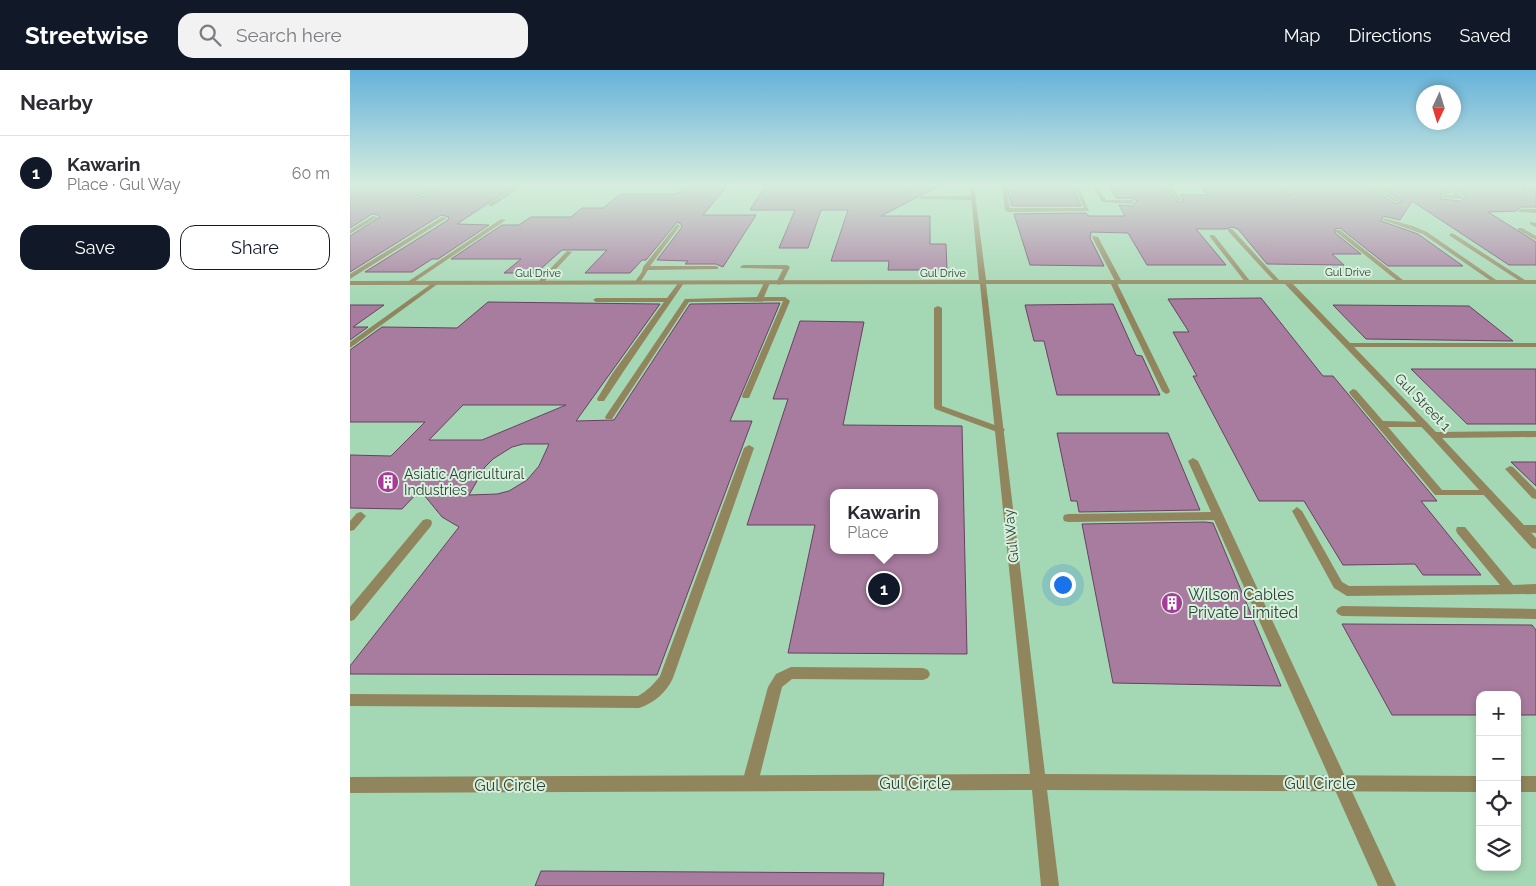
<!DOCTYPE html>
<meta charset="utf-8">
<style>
:root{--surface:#fff;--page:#f2f2f3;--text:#2b2b33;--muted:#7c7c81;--line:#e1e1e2;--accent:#111827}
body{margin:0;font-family:Raleway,sans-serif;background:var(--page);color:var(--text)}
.controls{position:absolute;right:15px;bottom:15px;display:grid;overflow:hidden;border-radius:10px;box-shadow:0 2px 8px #0003}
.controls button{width:45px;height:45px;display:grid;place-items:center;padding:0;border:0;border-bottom:1px solid var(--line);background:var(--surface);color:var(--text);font:25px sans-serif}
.compass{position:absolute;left:1066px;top:15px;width:45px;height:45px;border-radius:50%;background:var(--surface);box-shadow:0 2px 8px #0003;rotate:184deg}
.you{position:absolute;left:712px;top:514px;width:18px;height:18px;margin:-12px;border:4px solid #fff;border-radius:50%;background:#1a73e8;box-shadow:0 0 0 8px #1a73e833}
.badge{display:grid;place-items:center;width:32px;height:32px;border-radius:50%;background:var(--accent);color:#fff;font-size:16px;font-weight:700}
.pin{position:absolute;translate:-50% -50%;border:2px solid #fff;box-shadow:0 1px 5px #0006}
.popup{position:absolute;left:480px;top:419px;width:108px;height:65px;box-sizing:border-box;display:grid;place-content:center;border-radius:10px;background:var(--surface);filter:drop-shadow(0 1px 4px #0005);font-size:16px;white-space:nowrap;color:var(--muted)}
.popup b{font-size:19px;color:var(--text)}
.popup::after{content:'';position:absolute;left:50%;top:100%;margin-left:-10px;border:10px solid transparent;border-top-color:var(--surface)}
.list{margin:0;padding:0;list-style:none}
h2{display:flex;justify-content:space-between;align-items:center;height:65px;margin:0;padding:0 20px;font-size:21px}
h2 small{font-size:16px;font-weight:400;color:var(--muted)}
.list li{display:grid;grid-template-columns:32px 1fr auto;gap:15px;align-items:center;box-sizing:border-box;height:75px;padding:0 20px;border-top:1px solid var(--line)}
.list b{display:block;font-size:19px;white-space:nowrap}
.list p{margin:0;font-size:16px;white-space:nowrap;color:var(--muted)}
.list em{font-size:16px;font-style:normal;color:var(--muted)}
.actions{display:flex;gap:10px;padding:15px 20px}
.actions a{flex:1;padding:11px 0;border:1px solid var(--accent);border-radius:15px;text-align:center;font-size:18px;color:var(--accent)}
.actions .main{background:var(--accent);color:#fff}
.icon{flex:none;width:28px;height:28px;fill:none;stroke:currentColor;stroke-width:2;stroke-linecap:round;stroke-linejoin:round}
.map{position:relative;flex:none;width:1186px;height:816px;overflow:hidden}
header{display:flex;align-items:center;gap:30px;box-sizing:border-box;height:70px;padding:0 25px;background:var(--accent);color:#fff}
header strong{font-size:24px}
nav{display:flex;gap:28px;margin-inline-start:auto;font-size:18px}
.search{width:350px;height:45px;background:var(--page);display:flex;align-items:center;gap:12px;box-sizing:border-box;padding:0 18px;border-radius:15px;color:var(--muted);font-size:19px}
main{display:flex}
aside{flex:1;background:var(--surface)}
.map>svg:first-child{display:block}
</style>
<header>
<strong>Streetwise</strong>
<div class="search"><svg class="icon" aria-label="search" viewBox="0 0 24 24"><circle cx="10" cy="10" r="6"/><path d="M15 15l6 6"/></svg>Search here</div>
<nav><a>Map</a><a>Directions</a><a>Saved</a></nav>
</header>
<main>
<aside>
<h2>Nearby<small></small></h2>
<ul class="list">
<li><span class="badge">1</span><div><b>Kawarin</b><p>Place · Gul Way</p></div><em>60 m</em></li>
</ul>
<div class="actions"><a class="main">Save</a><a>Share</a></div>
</aside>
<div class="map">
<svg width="1186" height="816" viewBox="0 0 1186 816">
<rect width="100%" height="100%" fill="#a4d7b3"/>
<g fill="#a87c9f" stroke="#684161" fill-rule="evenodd">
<path d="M8,116H77L65,124L72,127L88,116H164L107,154L139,155L88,189H82L62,202H15L98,150L99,147L91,145L0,202V166L30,147L28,145L22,144L0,158V120Z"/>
<path d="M336,116H377L353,145H406L373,197L366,194H335L338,191L307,190L332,157L331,154L327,152L296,190H292L280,203H235L257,180H212L186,203H154L171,189H101L152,155H169L181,147H221L232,138H253L270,124H327Z"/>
<path d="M415,116H542L554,118L589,116L531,146H580V174H596L597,200H538L539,191H481L498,140H471L458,178H429L445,140H400Z"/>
<path d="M656,116H722L731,136H662Z"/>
<path d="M759,116H815L828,133L834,131L830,125H858L850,116H928L938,126L945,123L938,116H1019L1045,134L1052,131L1029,116H1089L1099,123L1091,124L1090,129L1111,131L1116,126L1099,116H1186V137H1171L1166,141L1138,142L1186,172V195H1159L1062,131L1050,150L1033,146L1031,151L1068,164L1113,196H1038L990,158L985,159V163L1011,184H982L994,195L917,194L888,159L882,157L876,159H846L876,195H797L778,163L741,162L740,168L754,196L680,195L664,144L736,143L738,146H775L769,135L782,136L787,131L782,128H766Z"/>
<path d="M911,228L973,306H983L1087,431H1071L1131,505H1073L1065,494L993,495L954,431H909L843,306H847L823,262H839L818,229Z"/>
<path d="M138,232L310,234L226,351L264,350L340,234L430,233L380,351H402L307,605L0,604V596L109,457L92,447L70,420L52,439L0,438V385L41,386L75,352H0V280L32,257L107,258ZM113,335H216L132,370H79ZM173,374H199L189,396L177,410L159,421L147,424L119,425L135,397L143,389L162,377Z"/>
<path d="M763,234L786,285L792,286L810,325H707L694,271H684L675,235Z"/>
<path d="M0,235H34L3,257H18L0,270Z"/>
<path d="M983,235L1119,236L1163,271L1016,269Z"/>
<path d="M450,251L514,252L493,355L612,356L617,584L438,583L465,455H397L438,329H423ZM484,423H584V480H484Z"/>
<path d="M1061,299H1186V354H1117Z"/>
<path d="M707,363H818L850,440L729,442L727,431H721Z"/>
<path d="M1161,392H1186V416Z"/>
<path d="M855,452L863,453L931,616L763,613L732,454Z"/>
<path d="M992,554L1182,555L1186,560V645H1167V625H1130V645H1042Z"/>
<path d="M191,801L534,803L533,816H185Z"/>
</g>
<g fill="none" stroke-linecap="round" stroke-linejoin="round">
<g fill="#91855e" fill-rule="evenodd">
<path d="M0,116H4L0,118Z"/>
<path d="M81,116H86L72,125L67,124Z"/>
<path d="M167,116H172L143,136H139V134Z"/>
<path d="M724,116H728L739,141L658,142L655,140L652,118L654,117L656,118L660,138H734Z"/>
<path d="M743,116H747L756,130H782L785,132L782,134L752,132Z"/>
<path d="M817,116H821L832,131H828Z"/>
<path d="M930,116H935L943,123L938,124Z"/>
<path d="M1021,116H1026L1050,131L1045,132Z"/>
<path d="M1091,116H1096L1114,127L1111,129L1091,128L1093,125H1105Z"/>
<path d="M571,126H624L627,128L624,130L569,129Z"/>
<path d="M1171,139H1186V143L1169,142L1168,141Z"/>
<path d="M23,146L28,147L0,164V160Z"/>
<path d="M92,147L97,148L0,209V204Z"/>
<path d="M1033,148L1063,156L1077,162L1149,212L1144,213L1073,164L1033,150Z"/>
<path d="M151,149L156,150L61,214L56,213Z"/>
<path d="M1180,152L1186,153V157L1180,154Z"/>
<path d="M327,154L330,156L300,196H366L368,197V199L298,200L289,214H285L284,213L292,202L293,197Z"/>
<path d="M1168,158H1172L1186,166V170L1168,160Z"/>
<path d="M878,159H882L929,210V212H925L878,161Z"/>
<path d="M986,160H990L1054,211V213H1050L986,162Z"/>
<path d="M1102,163L1104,164L1178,212L1173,213L1100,166L1099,165Z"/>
<path d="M860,165H864L900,211V213H896L860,167Z"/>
<path d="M743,166L748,167L772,212L767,213L820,321L819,323L816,324L812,321L760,212L765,211L742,167Z"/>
<path d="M217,181L222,182L192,214H188V212Z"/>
<path d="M393,195H437L440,197L432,213L429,215L426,213L433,199L391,198L390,197Z"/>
<path d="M417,211L420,213L414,227H435L440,231L399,328H393L392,326L433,231L339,232L262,349H256L255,347L335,229L407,227L414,213Z"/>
<path d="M84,212L89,213L0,278V272Z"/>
<path d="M329,212L334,213C308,251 280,291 254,331H248L247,329L262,304L314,232H246L243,230L246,228H317Z"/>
<path d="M588,236L592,238V336L653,358L655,360L653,362H647L585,339L584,337V238Z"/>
<path d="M1003,319L1006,320L1033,351L1076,352L1078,354L1076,356L1073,357H1038L1092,420H1138L1142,421L1143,423L1142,425H1085L1000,324L999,322Z"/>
<path d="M399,375L404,378L323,608C316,623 304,633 289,638L0,636V624L288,626C297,621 304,614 310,606L394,378Z"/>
<path d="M843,388L848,391L1046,816H1028L864,450L718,452L714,451L713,448L714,445L718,444L861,442L838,391Z"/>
<path d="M1160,396L1163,397L1186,420V429L1182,428L1157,401L1155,399Z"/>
<path d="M947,437L952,441L992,512L999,516L1150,515L1107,463L1106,460L1107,457H1115L1163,515L1186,514V524L997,526L984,518L942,441Z"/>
<path d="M11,442L16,446L4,460L0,461V451L7,443Z"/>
<path d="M77,449L81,450L82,453L81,456L4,550L0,551V537L73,450Z"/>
<path d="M1172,455H1186V463L1168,462L1167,459L1168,456Z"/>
<path d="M992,536L1186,539V549L992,546L988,544L986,541L988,538Z"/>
<path d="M441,597L573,598L578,600L580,604L578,608L573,610L442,609L432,617L408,713L405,718L400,721L395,718L392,713L418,617L426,604Z"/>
</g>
<g fill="#91855e" fill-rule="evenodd">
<path d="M620,116H624L636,210H1186V214H943L1000,273H1186V277H1004L1086,362L1186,361V367L1092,368L1186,468V479L1182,478L1081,367L935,214H636L695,704L1130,706V722L697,720L709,816H691L682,720L0,723V707L680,704L630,214L0,215V211L629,210Z"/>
<rect x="1167" y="706" width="19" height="16"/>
</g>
</g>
<linearGradient id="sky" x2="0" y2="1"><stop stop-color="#65b2da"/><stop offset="0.5" stop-color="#d6eddd"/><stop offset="1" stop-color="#d6eddd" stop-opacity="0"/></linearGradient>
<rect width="1186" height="230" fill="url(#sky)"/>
<defs>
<g id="building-disc" transform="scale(1.125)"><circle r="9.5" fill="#a83a99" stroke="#d8f1de"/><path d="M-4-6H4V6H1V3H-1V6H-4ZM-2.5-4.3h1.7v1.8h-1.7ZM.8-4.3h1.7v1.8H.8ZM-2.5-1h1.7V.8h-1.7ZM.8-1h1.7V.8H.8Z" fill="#fff"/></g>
</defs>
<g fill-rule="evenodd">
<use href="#building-disc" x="38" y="412"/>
<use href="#building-disc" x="822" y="533"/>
</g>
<g text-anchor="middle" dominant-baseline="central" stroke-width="4" stroke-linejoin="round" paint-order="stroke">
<g font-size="11" fill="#2e4234" stroke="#d8f1de">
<text x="998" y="202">Gul Drive</text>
<text x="188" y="203">Gul Drive</text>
<text x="593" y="203">Gul Drive</text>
</g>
<g font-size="14" fill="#2e4234" stroke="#d8f1de">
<text transform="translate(1073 332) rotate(46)">Gul Street 1</text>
<text transform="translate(661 466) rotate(-96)">Gul Way</text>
</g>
<g font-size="14" fill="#2e4234" stroke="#d8f1de" text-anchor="start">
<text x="54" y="404">Asiatic Agricultural<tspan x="54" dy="16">Industries</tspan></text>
</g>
<g font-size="16" fill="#2e4234" stroke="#d8f1de" text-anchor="start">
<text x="838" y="524">Wilson Cables<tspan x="838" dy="18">Private Limited</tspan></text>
</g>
<g font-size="16" fill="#2e4234" stroke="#d8f1de">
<text x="565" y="713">Gul Circle</text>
<text x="970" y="713">Gul Circle</text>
<text x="160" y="715">Gul Circle</text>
</g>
</g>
</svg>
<div class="controls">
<button>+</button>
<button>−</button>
<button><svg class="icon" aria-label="locate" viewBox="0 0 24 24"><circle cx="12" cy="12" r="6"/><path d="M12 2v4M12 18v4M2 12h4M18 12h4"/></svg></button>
<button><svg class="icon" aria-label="layers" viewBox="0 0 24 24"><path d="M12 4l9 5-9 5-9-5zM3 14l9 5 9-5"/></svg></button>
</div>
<svg class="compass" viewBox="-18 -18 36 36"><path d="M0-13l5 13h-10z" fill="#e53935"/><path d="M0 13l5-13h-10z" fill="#7c7c81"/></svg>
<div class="you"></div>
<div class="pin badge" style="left:534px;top:519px">1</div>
<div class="popup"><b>Kawarin</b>Place</div>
</div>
</main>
